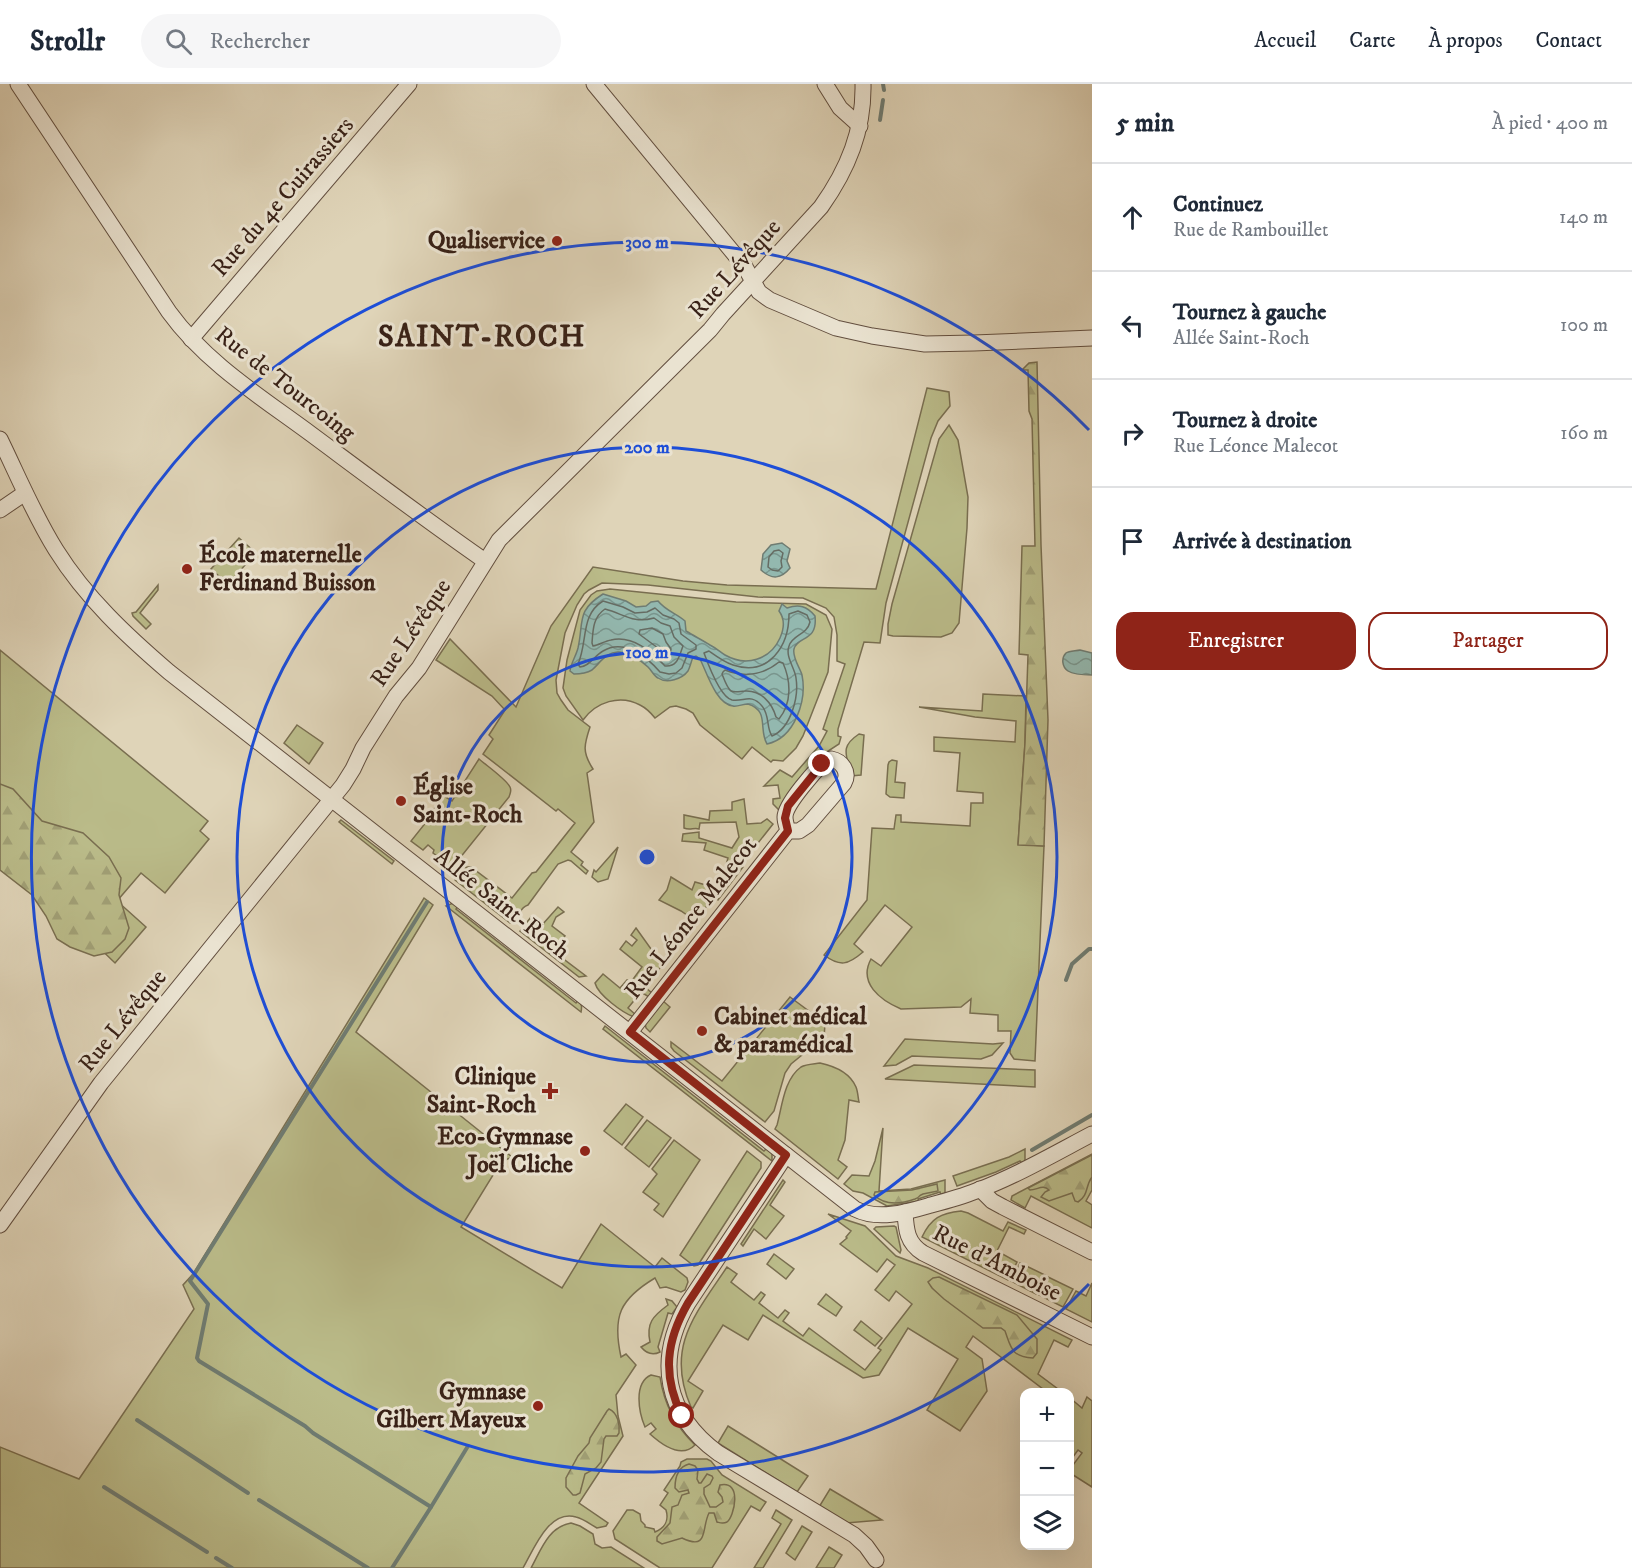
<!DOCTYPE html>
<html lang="fr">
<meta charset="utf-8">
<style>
:root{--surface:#fff;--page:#f6f6f7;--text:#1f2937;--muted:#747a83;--line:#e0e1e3;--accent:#8f2418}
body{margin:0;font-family:"IM FELL DW Pica",serif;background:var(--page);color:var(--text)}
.controls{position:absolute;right:18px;bottom:18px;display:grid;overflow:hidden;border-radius:12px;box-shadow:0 6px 24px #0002}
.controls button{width:54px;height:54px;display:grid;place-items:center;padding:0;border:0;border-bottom:2px solid var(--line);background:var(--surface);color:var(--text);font:30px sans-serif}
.stop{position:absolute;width:18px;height:18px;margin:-14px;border:4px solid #8f2418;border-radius:50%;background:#fff}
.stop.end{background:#8f2418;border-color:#fff;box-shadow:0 2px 6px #0008}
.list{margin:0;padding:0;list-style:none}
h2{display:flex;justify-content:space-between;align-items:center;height:78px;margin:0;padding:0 24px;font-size:26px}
h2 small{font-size:20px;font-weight:400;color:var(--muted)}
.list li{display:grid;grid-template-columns:39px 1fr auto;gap:18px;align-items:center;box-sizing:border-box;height:108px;padding:0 24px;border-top:2px solid var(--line)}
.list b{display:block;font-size:22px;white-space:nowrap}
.list p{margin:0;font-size:20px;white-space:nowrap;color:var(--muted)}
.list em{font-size:20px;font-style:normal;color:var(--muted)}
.actions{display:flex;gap:12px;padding:18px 24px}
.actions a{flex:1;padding:14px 0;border:2px solid var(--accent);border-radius:18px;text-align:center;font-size:21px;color:var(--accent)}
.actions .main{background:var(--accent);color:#fff}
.icon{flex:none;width:33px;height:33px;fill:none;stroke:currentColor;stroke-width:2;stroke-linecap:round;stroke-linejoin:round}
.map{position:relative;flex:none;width:1092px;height:1484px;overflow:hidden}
header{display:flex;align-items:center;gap:36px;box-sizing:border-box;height:84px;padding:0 30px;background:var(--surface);border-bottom:2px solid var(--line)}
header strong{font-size:28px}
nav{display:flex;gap:33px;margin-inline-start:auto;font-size:21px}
.search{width:420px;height:54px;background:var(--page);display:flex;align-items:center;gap:15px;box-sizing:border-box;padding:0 21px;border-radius:33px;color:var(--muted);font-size:22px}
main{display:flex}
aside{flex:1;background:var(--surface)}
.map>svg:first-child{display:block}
</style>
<header>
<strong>Strollr</strong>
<div class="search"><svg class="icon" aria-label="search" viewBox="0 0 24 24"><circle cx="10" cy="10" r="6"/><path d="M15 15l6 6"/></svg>Rechercher</div>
<nav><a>Accueil</a><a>Carte</a><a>À propos</a><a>Contact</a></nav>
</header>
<main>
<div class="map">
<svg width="1092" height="1484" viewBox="0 0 1092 1484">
<defs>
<pattern id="forest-firs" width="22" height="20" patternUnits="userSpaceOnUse" patternTransform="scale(1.5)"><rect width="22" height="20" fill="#babb89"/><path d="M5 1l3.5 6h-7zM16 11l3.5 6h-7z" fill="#a1a076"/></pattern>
<pattern id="water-waves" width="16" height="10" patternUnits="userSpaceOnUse" patternTransform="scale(1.5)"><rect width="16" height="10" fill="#93b8af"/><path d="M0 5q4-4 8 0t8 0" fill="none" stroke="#79958d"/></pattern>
</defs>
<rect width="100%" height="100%" fill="#dfd4b8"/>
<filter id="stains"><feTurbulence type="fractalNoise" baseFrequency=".00333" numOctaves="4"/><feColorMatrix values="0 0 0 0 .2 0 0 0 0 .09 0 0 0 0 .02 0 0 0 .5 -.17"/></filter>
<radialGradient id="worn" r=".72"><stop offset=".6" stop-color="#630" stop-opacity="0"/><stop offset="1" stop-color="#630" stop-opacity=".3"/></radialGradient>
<g fill="#babb89" stroke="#796e50" stroke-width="1.5">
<path d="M927,304L949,308L950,322L938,337L931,354L886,519L880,559L864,558L838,645V652L841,653L839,660L825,669L781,728L773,720V715L780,714L778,701L764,702L780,686L792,693L819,662L827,647L823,645L845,580L837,577V551L834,533L826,524L803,514L758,513L648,501L602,499L589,506L584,510L577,521L565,549L556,596L557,609L561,616L568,626L590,643C584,661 582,668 593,685L587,689L594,738L571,768L583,778L581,781L588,787L586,790L571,777L568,776L558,780L528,821C518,824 520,835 510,839L455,796C456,788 464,782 471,783L512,814L532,789L536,788L575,739L558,725L556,727L483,670L493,655L489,651L505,626L492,612L436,576L450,555L516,623L551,542L593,483L683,497L727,501L876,505Z"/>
<path d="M949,341L958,356L968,413L967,444L959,539L952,549L941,553L893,552L888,551V540L892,520L939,355Z"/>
<path d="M239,454L256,469L228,500L211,485Z"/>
<path d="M158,501V506L140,529L151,540L146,545L133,532L132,529L136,528Z"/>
<path d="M610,505L736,518L806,520L826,531L832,545L828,588L803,652L796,664L783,677L773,676L771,678L752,663L742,675L700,641L693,629L686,625L676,622L670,623L655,634C651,629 646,624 640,621C620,610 596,618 583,636L566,612L563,604L567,576L580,526L591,511L597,507Z"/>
<path d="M0,566L208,737L200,747L209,755L165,809L141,789L117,817L146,843L115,879L0,768Z"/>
<path d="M983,610L1026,612L1025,659L1018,760L1044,762L1035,977L1014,975L1010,969L1011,947H998V931L970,929L971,915L961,923L901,925C880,916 858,899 871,875L881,882L912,843L885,821L854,860L863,868C848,881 840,883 824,871L867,816L872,744L894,745L896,731H901V738L970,742L971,719H983V709L957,707L960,669L934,667V653L1015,658L1016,637L975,633L919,623L982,627Z"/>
<path d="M297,641L323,659L309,680L284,659Z"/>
<path d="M859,650L864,651L861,691L851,692C848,672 838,664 859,650Z"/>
<path d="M479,675C487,682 506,695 510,703C512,707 510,709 509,713L451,785L438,778L440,774L433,769L434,766L428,761L423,766L411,757L427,737L431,740L439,730L434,725L444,712L452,717Z"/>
<path d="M892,676L897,677L895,698L905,699L904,714L890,713L886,710L888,681L889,678Z"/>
<path d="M744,715L747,740L761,739L767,735L773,740L743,778V783L718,816L714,813L698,833L697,838L681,827L659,816L667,806L671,793L692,806L695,798L720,805L724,799L729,782L726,781L728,774L704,766L706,759L682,757L683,750L699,748V754L732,764L739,753L736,738L700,739L699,745C694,743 690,747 684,744V731L709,736L710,727L732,726V718Z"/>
<path d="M341,736L394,777L392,780L339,738Z"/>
<path d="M618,763L608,795L598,798L592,793L594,786L596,788Z"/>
<path d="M424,814L433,821L356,948L512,1073L501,1078L461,1143L562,1204L601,1140L655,1183L662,1174L687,1194L688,1198L685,1206L681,1208L666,1203L660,1204L655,1194C620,1215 612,1232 621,1273L626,1270L636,1281L616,1311L618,1332L623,1352L579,1419L608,1439L606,1442L597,1444C590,1440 584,1435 576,1433C549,1425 534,1465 523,1484H0V1363L79,1395L194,1225L183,1201L193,1190Z"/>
<path d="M453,819L458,822L456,825L576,919L578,916C582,920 582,923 581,928L446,822Z"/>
<path d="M558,823L564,828L556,833L552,842L565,852L561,857L565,860L557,870L586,892L579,893L520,847L531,833L542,841Z"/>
<path d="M636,844L651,865L660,872L658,875L663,880L646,902L640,898L638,900L645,907L647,905L652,909L649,913L641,908L628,924L636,931L634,933C623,929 598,911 595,899L603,890L620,904L627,896L631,898L642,883L620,865L626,857L632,862L637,856L631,851Z"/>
<path d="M790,913L825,939L824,955L798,956L802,971L791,980L785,989L774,1027L765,1038L674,967L671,963V958L722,997Z"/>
<path d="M663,917L670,923L650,948L646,944L645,939Z"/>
<path d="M605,942L764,1067L767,1064L772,1069V1077L603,945Z"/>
<path d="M905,955L993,960L1003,959L992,971L981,975L912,972L896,981L884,982Z"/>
<path d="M820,979C834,982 850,989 856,1003C858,1008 858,1014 859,1018L849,1016L845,1056L838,1076L847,1083L838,1095L775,1045L777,1041C782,1023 784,995 801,983C806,980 814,980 820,979Z"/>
<path d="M914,981L1035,986V1003L885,995Z"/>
<path d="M626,1020L643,1033L622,1061L604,1047Z"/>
<path d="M647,1036L671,1054L649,1083L625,1064Z"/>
<path d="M883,1044L879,1107L911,1105L945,1096V1110L941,1111L940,1108L918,1115L919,1117L887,1122L863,1109L853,1107L844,1100L852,1091L869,1092L875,1077Z"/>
<path d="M674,1056L700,1076L663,1133L654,1126L659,1120L643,1108L657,1090L652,1085Z"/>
<path d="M1025,1065V1077L1022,1079L1020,1077L996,1088L957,1102L953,1092L1009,1073Z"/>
<path d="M747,1067L761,1078V1084L698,1181L694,1182L680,1171Z"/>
<path d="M1092,1070V1106L1086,1117L1092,1121V1144L1031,1112L1025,1124L1011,1116L1012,1112Z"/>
<path d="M783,1096L785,1098L770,1121L784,1132L766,1155L754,1145L743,1162L741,1160Z"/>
<path d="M961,1127L968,1129L1003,1147L1008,1138L1026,1146L1024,1150L1009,1143L997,1167L1017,1178L1008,1196L922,1153C931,1134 941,1129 961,1127Z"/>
<path d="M828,1130L865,1142L896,1172L928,1184L1072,1256L1068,1263L1054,1256L1038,1290L1062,1308H1047L973,1252L966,1263L982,1275L987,1307L960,1347L927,1326L958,1275L908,1244L879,1291L863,1294L763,1231L748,1256L723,1241L688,1297L703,1307L693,1324L691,1323C665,1263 695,1231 727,1183L737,1190L731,1198L754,1216L761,1208L765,1211L759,1219L778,1234L785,1226L789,1229L783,1237L803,1252L809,1244L865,1286L881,1266L878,1264L912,1220L896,1207L889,1217L875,1206L895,1181L887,1175L877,1188L840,1160L847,1154L846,1153L851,1147Z"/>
<path d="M894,1142L896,1143L901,1166L900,1169L874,1145L876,1143Z"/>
<path d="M774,1170L794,1185L786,1195L767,1180Z"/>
<path d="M1020,1179L1045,1191L1036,1210L1011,1197Z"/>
<path d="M1048,1193L1073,1205L1063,1223L1039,1211Z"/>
<path d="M1092,1199V1238L1066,1225L1076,1207L1086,1212Z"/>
<path d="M826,1210L842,1223L836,1232L818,1220Z"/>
<path d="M666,1215L672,1217L677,1223L672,1230L668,1229L658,1263L660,1268C652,1272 646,1269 641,1263L650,1258C646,1239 653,1232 668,1221Z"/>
<path d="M861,1237L882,1254L875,1262L854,1246Z"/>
<path d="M651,1291L660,1293C664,1320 675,1342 695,1361C681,1375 661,1360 650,1350L656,1345L651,1339L645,1343C639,1329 633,1299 651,1291Z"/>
<path d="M1087,1313L1092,1317V1403L1070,1389V1385L1082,1369L1078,1366L1070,1377V1314L1082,1324Z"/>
<path d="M728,1342L808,1392L797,1408L718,1359Z"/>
<path d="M687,1375H707L711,1377L722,1391L766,1418L760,1427L751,1422L712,1484H660L615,1455L613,1447L627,1426H633L640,1430L641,1437L645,1441V1443L654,1445L655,1448C665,1444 669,1436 666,1426L660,1421L668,1409L664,1406L680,1382L681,1378Z"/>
<path d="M830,1405L882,1436L846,1439L819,1423Z"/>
<path d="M776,1426L792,1436L763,1484H754L781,1440L772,1434Z"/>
<path d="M571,1439L580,1442L593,1450L595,1460L602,1464L611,1463L644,1484H531C541,1466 548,1443 571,1439Z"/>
<path d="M802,1442L812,1448L795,1476L786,1469Z"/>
<path d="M829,1463L842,1471L834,1484H816Z"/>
</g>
<g fill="url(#forest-firs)" stroke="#796e50" stroke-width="1.5">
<path d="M1037,278L1041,461L1048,636L1044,762L1018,761L1025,659L1028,571L1019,570L1022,462H1035L1032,335L1029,327L1028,286H1022L1029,279Z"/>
<path d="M0,700L13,705L42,737L83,749L109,773L121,794L119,811L129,844L125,855L112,868L94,872L70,863L57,855L46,832L32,811L0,786Z"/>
<path d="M1092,1071V1093C1085,1102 1089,1111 1078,1118L1075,1117L1072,1109L1049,1117L1041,1113L1045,1108L1049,1106C1043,1100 1037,1106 1030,1106L1028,1104Z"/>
<path d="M937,1100L938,1107C933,1108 928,1109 923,1110C916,1113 922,1112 915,1115C901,1120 885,1122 874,1111L875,1108L912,1106Z"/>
<path d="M939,1193L1017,1231L1037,1255V1269L1033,1274C1011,1273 1011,1263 1005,1247L1001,1244H983L944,1215L932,1204L928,1198L933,1194Z"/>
<path d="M609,1325C618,1329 620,1341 619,1349L617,1352H606L604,1355L601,1378L596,1384L585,1390L580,1409L576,1411H573L566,1403V1394L578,1372L589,1359L590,1354L607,1327Z"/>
<path d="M689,1380L695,1382L698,1386L697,1395L699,1399H701L707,1390L712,1392L713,1394L710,1400L704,1404V1410L710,1423H716L723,1418L722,1413L718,1408L720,1401C743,1396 734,1433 727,1438C723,1440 721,1439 717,1438L714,1429H709C701,1445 709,1467 682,1454L662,1460L657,1457V1453L670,1439L672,1423L678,1421L682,1411L689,1409L688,1406L679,1408L675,1404C675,1394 678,1383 689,1380Z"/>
</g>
<g fill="url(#water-waves)" stroke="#6f7c72" stroke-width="1.5">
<path d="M782,459L790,465L787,477L790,484C781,495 772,496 761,486L763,470L771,461Z"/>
<path d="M603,510L626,517L636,523L646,522L651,518L658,517C666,527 676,529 685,537L686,547C694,552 702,556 710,561C716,564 720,568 725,571C746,583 770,576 780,554C784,545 785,535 779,527L782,520L787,524C799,520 807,522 815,532C818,558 797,552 794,565C792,573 800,584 802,591C807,616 795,654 767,660C758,645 770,627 748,620C743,620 737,623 733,622C716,620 707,589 700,575L696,572L693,573C691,578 690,583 688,587C682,595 667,600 658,594C654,592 652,587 648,583C641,576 629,569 619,568C607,567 600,579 592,586C587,589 580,590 574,590L570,587C571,579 576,572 578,564C584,537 576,527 603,510Z"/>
<path d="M1080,566L1092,569V591C1085,591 1074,591 1068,587C1062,583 1061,574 1066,569C1069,567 1076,567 1080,566Z"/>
</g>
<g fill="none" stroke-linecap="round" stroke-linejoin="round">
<g stroke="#666c63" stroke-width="1.5">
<path d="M779,466L783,469L781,477L782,483L778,487L772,486L768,483L769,473L774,467Z"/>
<path d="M603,517L623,523L635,529L647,528L655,524L663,531L674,535L679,539L681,550L696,561V565L688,569L682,584L676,589L669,590L660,588C647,573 624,554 603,567C594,572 590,582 580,583L578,580C588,558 580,531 603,517Z"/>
<path d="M605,525C624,530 633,540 654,534L661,539L670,542L674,553L683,562C679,572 678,583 665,582C652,568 633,551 611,556C605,557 599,561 593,562L592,559C593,546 593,533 605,525Z"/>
<path d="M798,527L807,531L810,538C807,551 792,551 789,562C785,573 795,584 796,594C799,613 791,644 772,652C766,644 770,631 762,622C751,609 744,618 732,616C720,613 708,580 704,569L709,567C716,572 724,578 733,581C769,593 789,562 789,530Z"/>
<path d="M652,544L663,550L666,558L671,565L670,570H666L639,550L640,546Z"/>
<path d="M779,578L783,579C791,597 792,619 779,635L776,633C772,619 761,606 745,607C741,607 735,609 731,607C727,604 724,595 722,590L723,588L725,586C745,594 763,591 779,578Z"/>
</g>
<g stroke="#6f7c72" stroke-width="4">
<path d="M883,0L884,6"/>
<path d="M880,36L883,16"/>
<path d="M427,818L190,1197L208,1220L197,1274L199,1277L305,1342L313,1349L431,1423L468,1362"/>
<path d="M1066,896L1072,880L1089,865H1092"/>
<path d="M1032,1066L1092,1031"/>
<path d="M137,1336L248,1409"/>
<path d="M104,1403L207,1468"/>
<path d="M259,1416L368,1484"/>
<path d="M216,1474L232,1484"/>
<path d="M392,1484L431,1423"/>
</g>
<g stroke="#624e3f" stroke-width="17">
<g id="minor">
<path d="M18,0L169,228C206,279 261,313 311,350C369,393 426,436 485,477"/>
<path d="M594,0L745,183L759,208L770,216L836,244L872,252L925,260L974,259L1092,254"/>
<path d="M825,0L840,24L860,42"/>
<path d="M191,255L409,0"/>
<path d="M0,355C18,392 34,431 56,466C86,514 127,552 169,588L855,1125C879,1137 907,1128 931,1121C946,1117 961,1113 976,1107C1016,1092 1054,1070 1092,1050"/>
<path d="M0,426L25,409"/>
<path d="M630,948L788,747H799L808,741L844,699C850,688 842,677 831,675L826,676C816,686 785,720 785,733C785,738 787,743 788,747"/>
<path d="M786,1071L688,1219C655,1276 665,1330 718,1369L854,1451L866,1462L876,1476"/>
<path d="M980,1105L992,1117L1003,1123L1092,1168"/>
<path d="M905,1128C906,1146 907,1159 923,1169L1092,1253"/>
<path d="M0,1141L101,999L343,701L353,685L363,664L396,612L419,584L499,456L710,246L723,230L821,123C848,85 864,46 863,0"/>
</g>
</g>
<use href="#minor" stroke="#eae3d1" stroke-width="15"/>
</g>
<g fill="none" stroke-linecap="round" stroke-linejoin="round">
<path stroke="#8f2418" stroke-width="8" d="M682,1332C662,1291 666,1257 688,1219L786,1071L630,948L788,747L785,734L788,722L822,680"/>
</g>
<g fill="none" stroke="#1d4ed8" stroke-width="3">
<circle cx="647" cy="773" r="205"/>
<circle cx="647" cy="773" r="410"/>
<path d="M1089 1200A615 615 0 1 1 1089 346"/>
</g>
<g fill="#8f2418" stroke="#eae3d1" stroke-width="2">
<circle cx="557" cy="157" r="6"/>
<circle cx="187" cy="485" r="6"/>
<circle cx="401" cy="717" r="6"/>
<circle cx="702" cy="947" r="6"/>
<path d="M547 998h6v6h6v6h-6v6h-6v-6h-6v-6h6z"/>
<circle cx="585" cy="1067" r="6"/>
<circle cx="538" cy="1322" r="6"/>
</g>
<g text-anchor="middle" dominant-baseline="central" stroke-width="6" stroke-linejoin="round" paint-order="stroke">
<g font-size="24" fill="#382117" stroke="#eae3d1">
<text transform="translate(283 113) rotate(-49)">Rue du 4e Cuirassiers</text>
<text transform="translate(735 185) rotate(-48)">Rue Lévêque</text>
<text transform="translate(285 300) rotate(38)">Rue de Tourcoing</text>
<text transform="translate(411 549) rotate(-56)">Rue Lévêque</text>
<text transform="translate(502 820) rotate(38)">Allée Saint-Roch</text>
<text transform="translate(691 834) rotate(-52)">Rue Léonce Malecot</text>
<text transform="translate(123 937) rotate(-51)">Rue Lévêque</text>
<text transform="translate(997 1179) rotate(27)">Rue d'Amboise</text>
</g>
<g font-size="24" font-weight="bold" fill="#382117" stroke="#eae3d1" text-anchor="end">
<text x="545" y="157">Qualiservice</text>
<text x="199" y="471" text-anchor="start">École maternelle<tspan x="199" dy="28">Ferdinand Buisson</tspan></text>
<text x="413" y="703" text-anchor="start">Église<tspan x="413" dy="28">Saint-Roch</tspan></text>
<text x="714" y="933" text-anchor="start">Cabinet médical<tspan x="714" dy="28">&amp; paramédical</tspan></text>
<text x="536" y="993">Clinique<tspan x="536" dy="28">Saint-Roch</tspan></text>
<text x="573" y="1053">Eco-Gymnase<tspan x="573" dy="28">Joël Cliche</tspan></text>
<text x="526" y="1308">Gymnase<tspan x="526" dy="28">Gilbert Mayeux</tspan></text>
</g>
<g font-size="30" font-weight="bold" letter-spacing="1.5" fill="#382117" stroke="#eae3d1">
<text x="482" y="253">SAINT-ROCH</text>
</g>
</g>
<circle cx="647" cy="773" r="9" fill="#1d4ed8" stroke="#eae3d1" stroke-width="3"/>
<g font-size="18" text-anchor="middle" font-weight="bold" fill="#1d4ed8" stroke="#eae3d1" stroke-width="6" stroke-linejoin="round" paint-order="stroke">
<text x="647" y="164">300 m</text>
<text x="647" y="369">200 m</text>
<text x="647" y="574">100 m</text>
</g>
<rect width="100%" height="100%" filter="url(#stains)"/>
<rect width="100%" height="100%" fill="url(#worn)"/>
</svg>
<div class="controls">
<button>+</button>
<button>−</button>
<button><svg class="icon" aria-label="layers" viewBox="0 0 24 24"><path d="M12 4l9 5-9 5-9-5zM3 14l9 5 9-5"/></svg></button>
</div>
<div class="stop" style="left:682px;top:1332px"></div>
<div class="stop end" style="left:822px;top:680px"></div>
</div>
<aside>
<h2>5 min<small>À pied · 400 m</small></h2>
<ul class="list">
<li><svg class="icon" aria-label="ahead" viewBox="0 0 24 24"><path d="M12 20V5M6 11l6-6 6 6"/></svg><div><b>Continuez</b><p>Rue de Rambouillet</p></div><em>140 m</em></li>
<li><svg class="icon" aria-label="left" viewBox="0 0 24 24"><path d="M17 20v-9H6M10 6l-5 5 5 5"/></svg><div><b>Tournez à gauche</b><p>Allée Saint-Roch</p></div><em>100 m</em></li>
<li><svg class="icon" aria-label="right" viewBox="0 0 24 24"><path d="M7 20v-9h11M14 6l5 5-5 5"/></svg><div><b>Tournez à droite</b><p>Rue Léonce Malecot</p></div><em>160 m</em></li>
<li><svg class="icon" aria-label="arrive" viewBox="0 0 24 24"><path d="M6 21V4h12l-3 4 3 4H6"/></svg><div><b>Arrivée à destination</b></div></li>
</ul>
<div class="actions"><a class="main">Enregistrer</a><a>Partager</a></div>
</aside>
</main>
